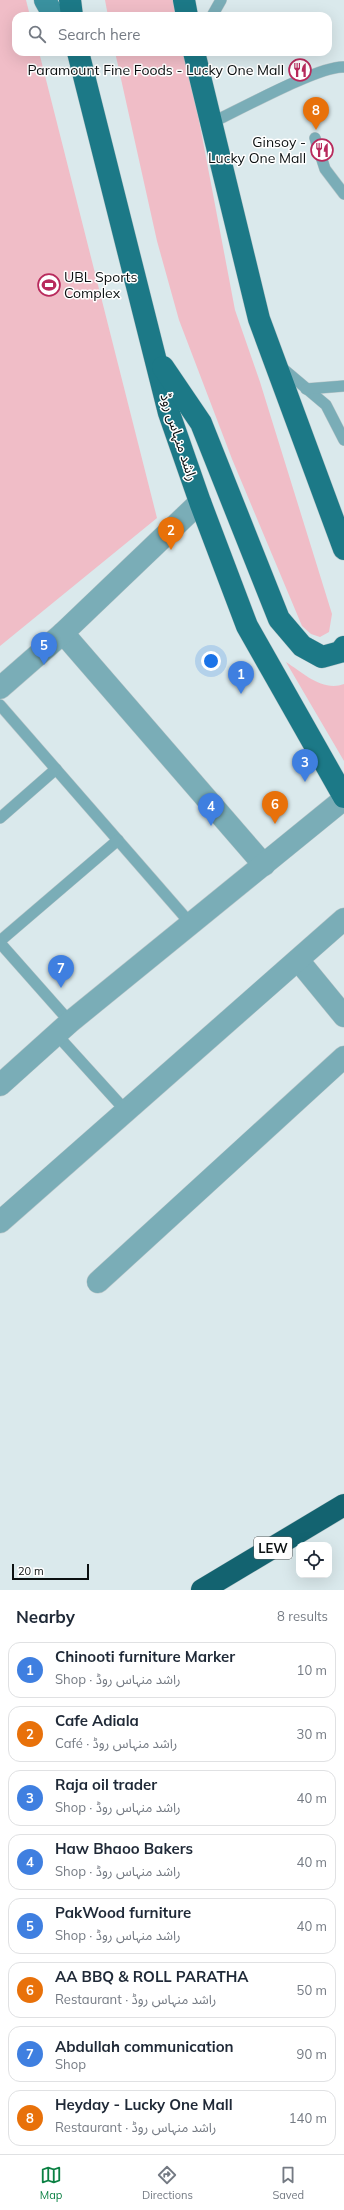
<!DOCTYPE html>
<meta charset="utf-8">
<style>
:root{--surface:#fff;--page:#f2f2f3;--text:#1f2937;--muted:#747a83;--line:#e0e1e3;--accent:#0b8043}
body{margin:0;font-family:Mulish,"Noto Sans Arabic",sans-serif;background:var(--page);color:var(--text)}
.controls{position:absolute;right:12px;bottom:12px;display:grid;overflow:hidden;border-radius:8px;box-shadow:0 4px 16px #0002}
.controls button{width:36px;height:36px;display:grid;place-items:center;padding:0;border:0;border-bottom:1px solid var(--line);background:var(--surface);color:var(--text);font:20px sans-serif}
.scale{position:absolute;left:12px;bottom:10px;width:77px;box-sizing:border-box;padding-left:4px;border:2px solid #0b1011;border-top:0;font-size:11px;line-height:14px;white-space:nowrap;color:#0b1011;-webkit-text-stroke:3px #fff;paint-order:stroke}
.you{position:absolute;left:211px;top:661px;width:14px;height:14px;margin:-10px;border:3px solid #fff;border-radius:50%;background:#1a73e8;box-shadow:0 0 0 6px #1a73e833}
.badge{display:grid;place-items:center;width:26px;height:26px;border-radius:50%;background:var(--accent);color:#fff;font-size:13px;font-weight:700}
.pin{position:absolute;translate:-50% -33px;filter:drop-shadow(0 1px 2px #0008)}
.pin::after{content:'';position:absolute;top:21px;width:14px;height:12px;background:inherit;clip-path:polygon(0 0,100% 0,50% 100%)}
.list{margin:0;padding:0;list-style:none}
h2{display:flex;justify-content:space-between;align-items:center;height:52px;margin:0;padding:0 16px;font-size:17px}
h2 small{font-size:13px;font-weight:400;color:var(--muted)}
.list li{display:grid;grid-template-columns:26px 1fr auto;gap:12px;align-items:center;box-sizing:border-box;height:56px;margin:0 8px 8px;padding:0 8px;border:1px solid var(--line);border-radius:12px}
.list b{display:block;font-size:15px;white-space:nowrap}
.list p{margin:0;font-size:13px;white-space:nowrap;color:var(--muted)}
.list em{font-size:13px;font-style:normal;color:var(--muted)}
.icon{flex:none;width:22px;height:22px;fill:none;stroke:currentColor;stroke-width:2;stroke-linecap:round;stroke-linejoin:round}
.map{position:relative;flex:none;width:344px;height:1590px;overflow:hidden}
.search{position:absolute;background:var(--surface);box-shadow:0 4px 16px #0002;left:12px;right:12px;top:12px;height:44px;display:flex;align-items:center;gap:10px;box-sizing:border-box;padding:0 14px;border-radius:12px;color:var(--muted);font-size:15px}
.sheet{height:564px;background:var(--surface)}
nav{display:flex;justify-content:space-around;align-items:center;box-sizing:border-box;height:56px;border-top:1px solid var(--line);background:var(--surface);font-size:11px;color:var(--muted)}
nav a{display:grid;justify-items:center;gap:2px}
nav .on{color:var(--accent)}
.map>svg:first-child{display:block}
</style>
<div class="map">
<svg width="344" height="1590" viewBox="0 0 344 1590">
<rect width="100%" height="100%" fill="#dae9ec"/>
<g fill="#f0bdc7">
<path d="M0,0H26L30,16H16V52H39L157,518L0,646Z"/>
<path d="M105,0H174L178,16H108Z"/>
<path d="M115,52H186L235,310L260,382L332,614L329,632L320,637L311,634L302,626L232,459L179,320L157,241Z"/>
<path d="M286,662C303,673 323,692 344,684V761Z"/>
</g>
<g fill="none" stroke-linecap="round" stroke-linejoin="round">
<g stroke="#b9c6c9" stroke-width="12">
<g id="service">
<path d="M212,16L221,0"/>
<path d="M211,123C237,111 320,65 344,67"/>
<path d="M315,138L325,169L344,194"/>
<path d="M281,367L326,405L344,440"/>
<path d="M306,389L344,386"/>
<path d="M0,705L191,924"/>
<path d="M0,818L56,769"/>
<path d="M0,941L118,840"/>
<path d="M0,943L70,1022"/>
<path d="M57,1035L126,1111"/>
</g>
</g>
<g stroke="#b9c6c9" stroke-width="23">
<g id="minor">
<path d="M63,633L264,865"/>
<path d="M0,688L63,633L200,502"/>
<path d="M298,960L344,1016"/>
<path d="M0,1085L70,1022L344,799"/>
<path d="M0,1222L344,919"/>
<path d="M98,1282L344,1057"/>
</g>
</g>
<g stroke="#b9c6c9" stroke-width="23">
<path id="secondary" d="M45,0L54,16"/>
</g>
<g stroke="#b9c6c9" stroke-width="23">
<g id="primary">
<path d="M70,0L72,16"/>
<path d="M184,0L187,16"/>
<path d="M78,52L169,413L200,502L247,626L344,797"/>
<path d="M194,52L259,319L344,549"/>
<path d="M163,367L201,423L279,619L302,646L322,657L340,652L344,647"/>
</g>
</g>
<g stroke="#b9c6c9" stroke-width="23">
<path id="motorway" d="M202,1590L344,1505"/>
</g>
<use href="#service" stroke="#7aadb7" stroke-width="11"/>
<use href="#minor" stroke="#7aadb7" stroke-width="22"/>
<use href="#secondary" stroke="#3a919f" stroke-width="22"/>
<use href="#primary" stroke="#1c7987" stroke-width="22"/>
<use href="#motorway" stroke="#136370" stroke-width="22"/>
</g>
<defs>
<g id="restaurant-ring" transform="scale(1.15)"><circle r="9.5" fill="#fff" stroke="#b82a5c" stroke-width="1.5"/><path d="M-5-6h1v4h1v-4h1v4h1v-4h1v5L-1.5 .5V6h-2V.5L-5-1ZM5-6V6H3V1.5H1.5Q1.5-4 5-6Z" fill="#b82a5c"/></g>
<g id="stadium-ring" transform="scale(1.15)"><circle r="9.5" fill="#fff" stroke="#b82a5c" stroke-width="1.5"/><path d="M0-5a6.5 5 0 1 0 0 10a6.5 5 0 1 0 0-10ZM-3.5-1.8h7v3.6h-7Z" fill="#b82a5c"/></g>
</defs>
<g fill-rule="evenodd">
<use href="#restaurant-ring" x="300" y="70"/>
<use href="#restaurant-ring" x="322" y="150"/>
<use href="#stadium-ring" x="49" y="285"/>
</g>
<g text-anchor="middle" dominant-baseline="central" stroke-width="3" stroke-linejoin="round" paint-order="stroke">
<rect fill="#fff" stroke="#545858" stroke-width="1" x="254" y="1537" width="38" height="22" rx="3"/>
<g font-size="13" font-weight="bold" fill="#0b1011">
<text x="273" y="1548">LEW</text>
</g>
<g font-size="14" fill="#0b1011" stroke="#fff" text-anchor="end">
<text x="284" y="70">Paramount Fine Foods - Lucky One Mall</text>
<text x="306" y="142">Ginsoy -<tspan x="306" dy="16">Lucky One Mall</tspan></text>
<text x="64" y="277" text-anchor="start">UBL Sports<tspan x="64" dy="16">Complex</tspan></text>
</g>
<g font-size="14" fill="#0b1011" stroke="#fff">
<text transform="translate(179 437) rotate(72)">راشد منہاس روڈ</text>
</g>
</g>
</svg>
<div class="controls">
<button><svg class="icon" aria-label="locate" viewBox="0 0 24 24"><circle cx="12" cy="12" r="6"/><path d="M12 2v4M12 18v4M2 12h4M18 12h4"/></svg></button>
</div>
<div class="scale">20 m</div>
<div class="you"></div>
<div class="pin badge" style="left:241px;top:694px;background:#3f7fe0">1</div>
<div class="pin badge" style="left:171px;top:550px;background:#e8710a">2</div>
<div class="pin badge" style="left:305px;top:782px;background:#3f7fe0">3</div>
<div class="pin badge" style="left:211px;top:826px;background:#3f7fe0">4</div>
<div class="pin badge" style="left:44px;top:665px;background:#3f7fe0">5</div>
<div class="pin badge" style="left:275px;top:824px;background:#e8710a">6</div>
<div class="pin badge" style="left:61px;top:988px;background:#3f7fe0">7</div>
<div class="pin badge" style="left:316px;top:130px;background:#e8710a">8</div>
<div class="search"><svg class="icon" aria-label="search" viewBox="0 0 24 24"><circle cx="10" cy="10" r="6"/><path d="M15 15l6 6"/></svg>Search here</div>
</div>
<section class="sheet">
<h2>Nearby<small>8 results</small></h2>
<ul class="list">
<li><span class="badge" style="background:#3f7fe0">1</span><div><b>Chinooti furniture Marker</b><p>Shop · راشد منہاس روڈ</p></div><em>10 m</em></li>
<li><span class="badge" style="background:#e8710a">2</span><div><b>Cafe Adiala</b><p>Café · راشد منہاس روڈ</p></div><em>30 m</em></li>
<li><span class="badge" style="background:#3f7fe0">3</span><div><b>Raja oil trader</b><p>Shop · راشد منہاس روڈ</p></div><em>40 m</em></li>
<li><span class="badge" style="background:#3f7fe0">4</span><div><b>Haw Bhaoo Bakers</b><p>Shop · راشد منہاس روڈ</p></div><em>40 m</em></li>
<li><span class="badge" style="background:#3f7fe0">5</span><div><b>PakWood furniture</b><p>Shop · راشد منہاس روڈ</p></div><em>40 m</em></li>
<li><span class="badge" style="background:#e8710a">6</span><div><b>AA BBQ &amp; ROLL PARATHA</b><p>Restaurant · راشد منہاس روڈ</p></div><em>50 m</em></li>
<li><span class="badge" style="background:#3f7fe0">7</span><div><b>Abdullah communication</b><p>Shop</p></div><em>90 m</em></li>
<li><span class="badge" style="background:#e8710a">8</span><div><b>Heyday - Lucky One Mall</b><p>Restaurant · راشد منہاس روڈ</p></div><em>140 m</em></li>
</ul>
</section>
<nav>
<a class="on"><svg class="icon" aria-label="map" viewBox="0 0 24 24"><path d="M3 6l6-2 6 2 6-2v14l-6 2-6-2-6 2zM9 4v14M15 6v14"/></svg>Map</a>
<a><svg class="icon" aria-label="directions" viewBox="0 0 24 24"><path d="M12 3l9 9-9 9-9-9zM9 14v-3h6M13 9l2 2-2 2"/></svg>Directions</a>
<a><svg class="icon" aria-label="saved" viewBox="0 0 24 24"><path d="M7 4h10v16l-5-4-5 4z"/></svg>Saved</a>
</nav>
